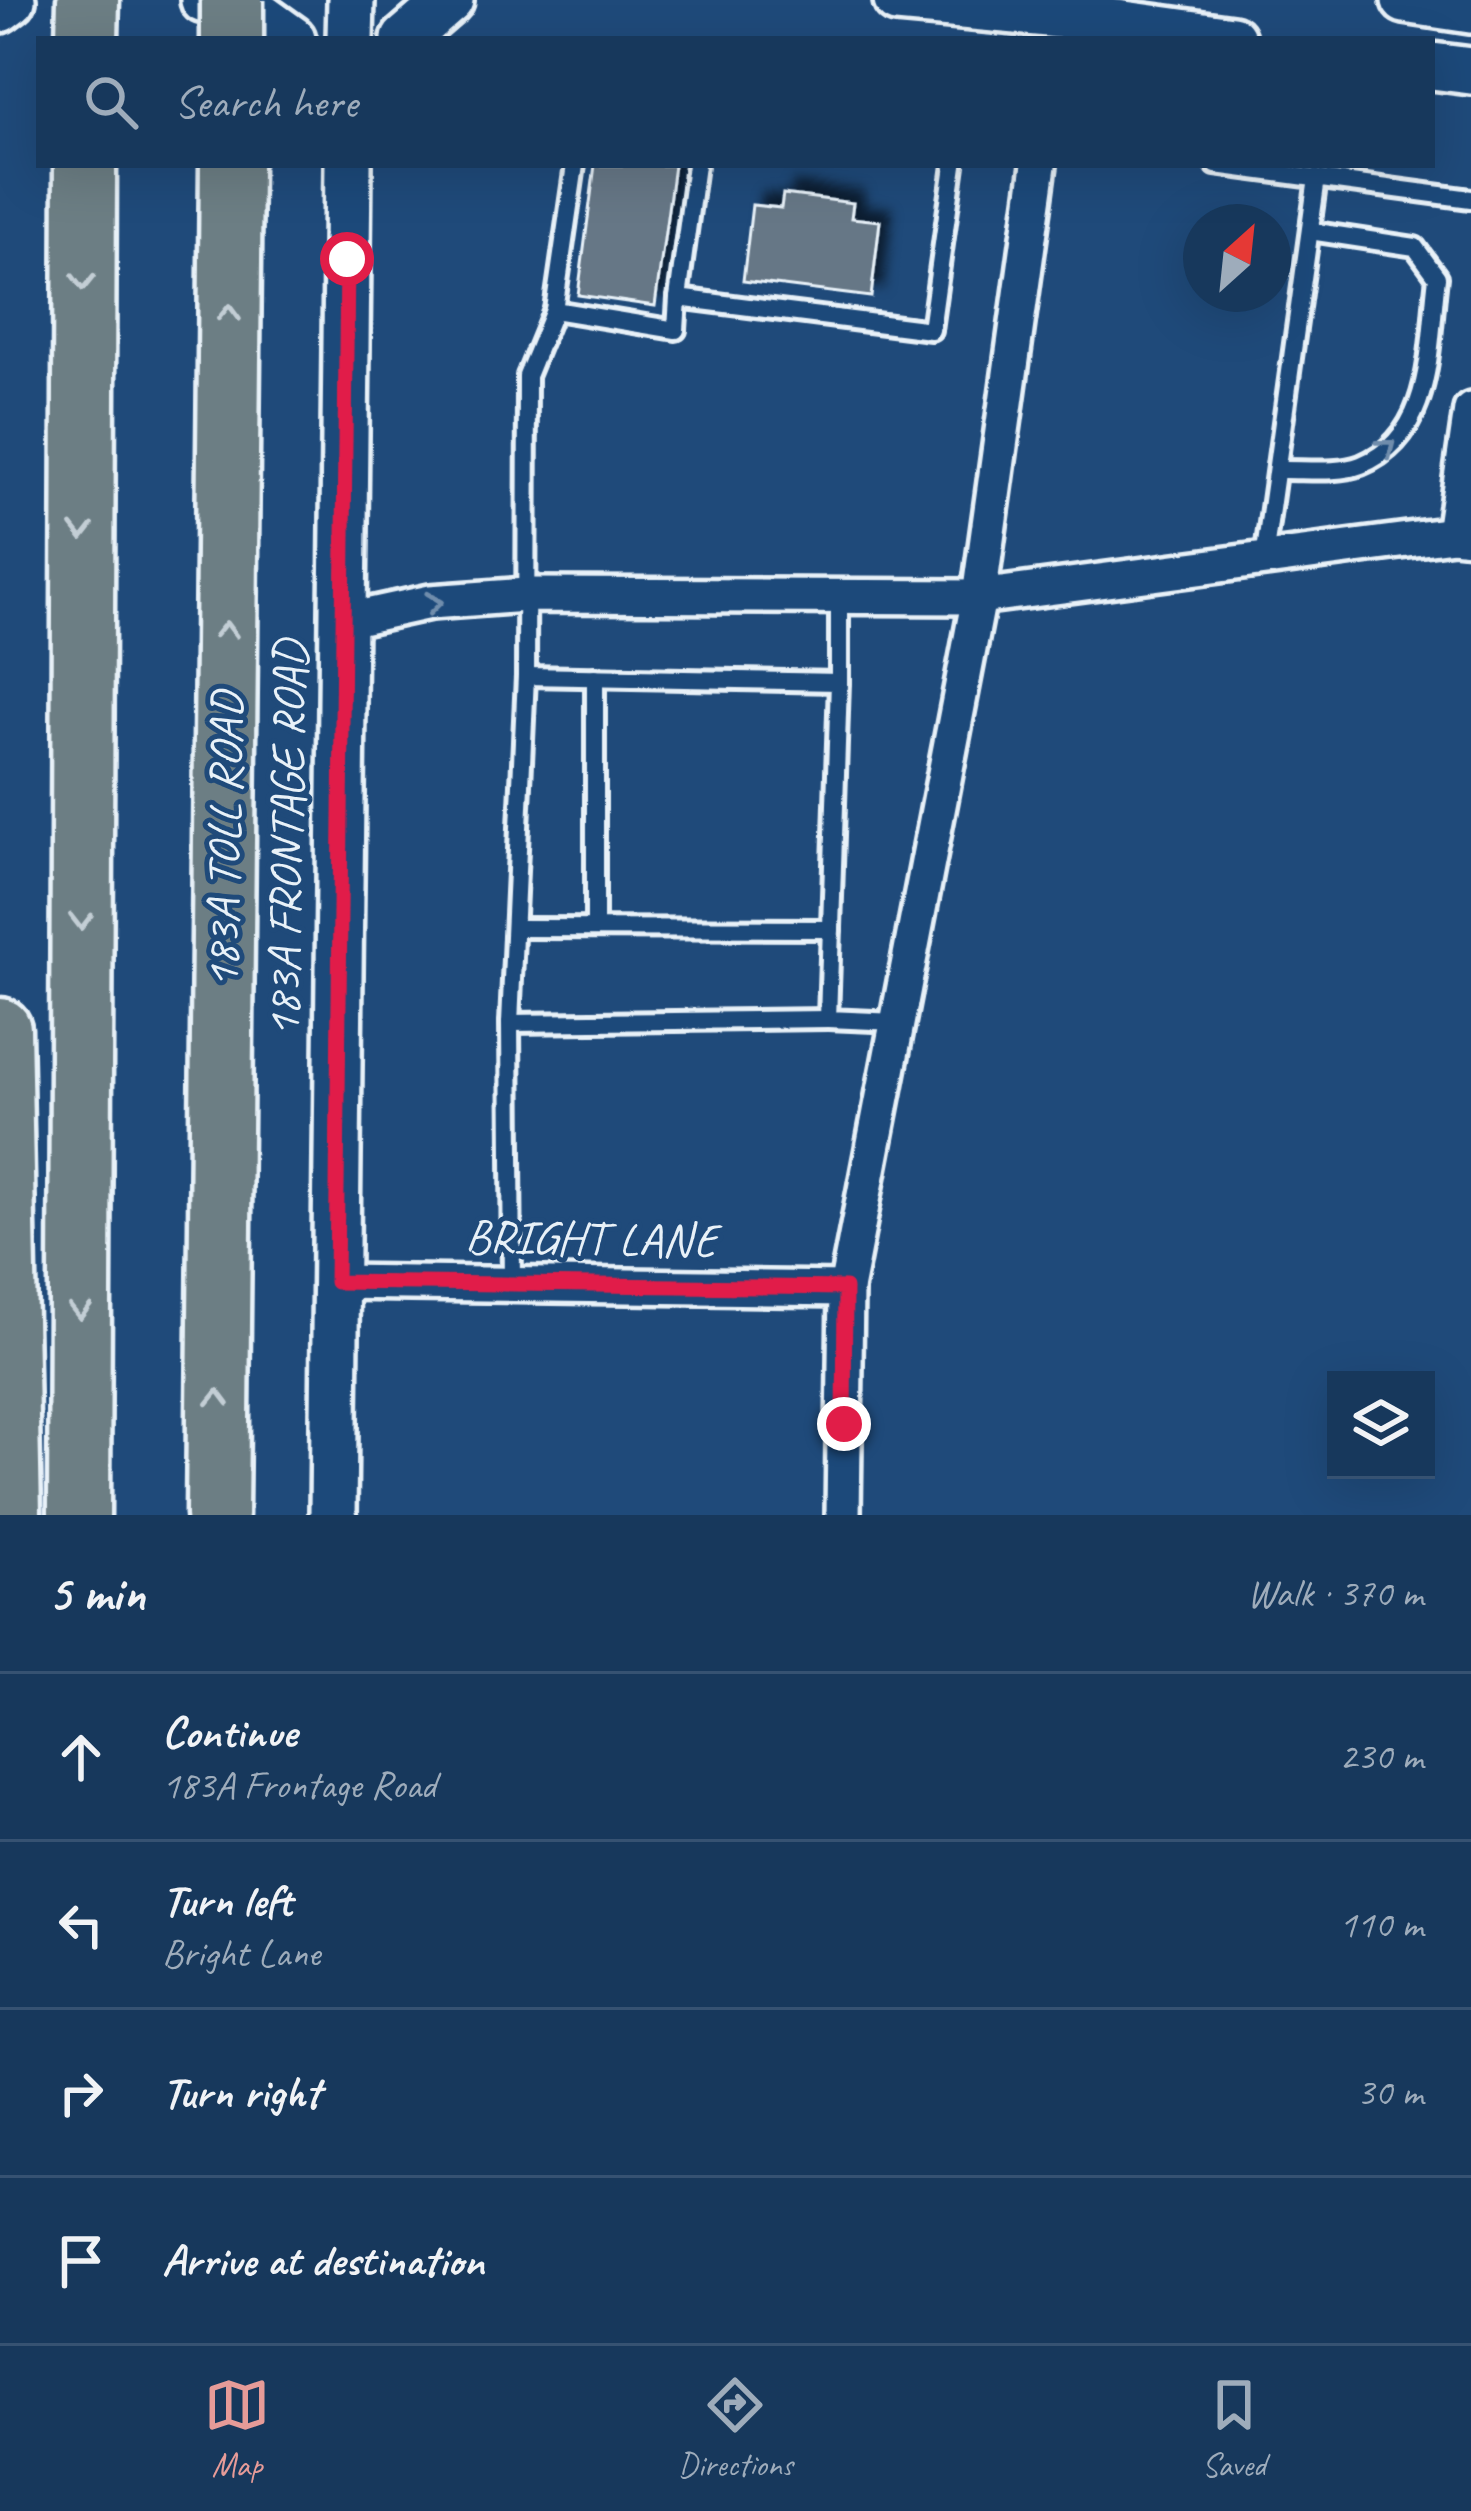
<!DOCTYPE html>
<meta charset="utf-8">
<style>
:root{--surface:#17385c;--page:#203f62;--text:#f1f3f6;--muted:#9eacbb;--line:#365272;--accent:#e69b98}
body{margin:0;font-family:Caveat,sans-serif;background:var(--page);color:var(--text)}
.controls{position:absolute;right:36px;bottom:36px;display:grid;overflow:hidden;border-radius:0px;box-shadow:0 12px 48px #0002}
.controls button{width:108px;height:108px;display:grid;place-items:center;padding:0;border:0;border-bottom:3px solid var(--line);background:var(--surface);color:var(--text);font:60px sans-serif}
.compass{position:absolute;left:1183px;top:204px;width:108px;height:108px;border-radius:50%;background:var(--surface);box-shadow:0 12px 48px #0002;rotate:27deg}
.stop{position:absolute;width:36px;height:36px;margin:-27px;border:9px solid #e11d48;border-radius:50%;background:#fff}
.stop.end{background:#e11d48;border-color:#fff;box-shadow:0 3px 12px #0008}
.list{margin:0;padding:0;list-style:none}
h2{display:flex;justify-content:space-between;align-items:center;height:156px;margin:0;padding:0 48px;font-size:51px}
h2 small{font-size:39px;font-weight:400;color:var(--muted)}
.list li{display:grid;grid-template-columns:78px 1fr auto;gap:36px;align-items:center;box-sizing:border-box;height:168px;padding:0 48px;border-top:3px solid var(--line)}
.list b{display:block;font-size:45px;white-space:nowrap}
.list p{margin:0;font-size:39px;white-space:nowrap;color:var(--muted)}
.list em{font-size:39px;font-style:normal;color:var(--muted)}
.icon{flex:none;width:66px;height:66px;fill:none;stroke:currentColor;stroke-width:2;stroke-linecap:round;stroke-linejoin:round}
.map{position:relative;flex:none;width:1471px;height:1515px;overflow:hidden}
.search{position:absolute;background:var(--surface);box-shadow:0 12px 48px #0002;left:36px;right:36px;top:36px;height:132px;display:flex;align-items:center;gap:30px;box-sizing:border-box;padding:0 42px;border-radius:0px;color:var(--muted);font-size:45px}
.sheet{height:828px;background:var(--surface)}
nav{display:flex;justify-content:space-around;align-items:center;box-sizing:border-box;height:168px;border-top:3px solid var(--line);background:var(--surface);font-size:33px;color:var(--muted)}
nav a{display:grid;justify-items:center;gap:6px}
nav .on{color:var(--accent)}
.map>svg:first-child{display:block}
</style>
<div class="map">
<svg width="1471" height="1515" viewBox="0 0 1471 1515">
<defs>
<filter id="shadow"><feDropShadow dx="11" dy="-11" stdDeviation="6" flood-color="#0009"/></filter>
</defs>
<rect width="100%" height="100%" fill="#1f4a7a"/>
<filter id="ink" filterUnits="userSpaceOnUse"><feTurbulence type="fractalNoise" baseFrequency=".00833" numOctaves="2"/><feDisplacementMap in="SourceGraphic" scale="24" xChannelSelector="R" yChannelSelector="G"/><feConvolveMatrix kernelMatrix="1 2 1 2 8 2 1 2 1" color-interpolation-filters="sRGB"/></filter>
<g filter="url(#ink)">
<g fill="#667786" stroke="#e8f1f8" stroke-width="3" filter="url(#shadow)">
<path d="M595,165H674L655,306L578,295Z"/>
<path d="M783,194L853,203L851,218L880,221L871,297L743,281L752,205L781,208Z"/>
</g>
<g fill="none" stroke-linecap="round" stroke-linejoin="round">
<g stroke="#e8f1f8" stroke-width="26">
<g id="lane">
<path d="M696,165L678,298L931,330L954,165"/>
<path d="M1216,165L1471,199"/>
<path d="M554,310L575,165"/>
<path d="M1277,470C1301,469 1338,474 1361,465C1435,435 1428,345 1437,277L1415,247L1310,231"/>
<path d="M1264,559L1317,178"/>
<path d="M526,676L839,682V596"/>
<path d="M595,677V928"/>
<path d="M839,682L828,1019L897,1022"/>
<path d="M515,928L831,929"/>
<path d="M510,1023L828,1019"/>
<path d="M512,1285L510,1023L526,676L527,376L554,310L676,330L678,298"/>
</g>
</g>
<g stroke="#e8f1f8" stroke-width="42">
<g id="street">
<path d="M1453,534L1471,410"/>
<path d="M343,621L430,602L526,595L979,597L1453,534L1471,536"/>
<path d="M336,1282L846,1289"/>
<path d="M843,1515L846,1289L979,597L1039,165"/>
</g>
</g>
<g stroke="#e8f1f8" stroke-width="54">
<g id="secondary">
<path d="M204,0L246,6L292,39"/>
<path d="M897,0L1059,15L1232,39"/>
<path d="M1405,0L1471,10"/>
<path d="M0,9L12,0"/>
<path d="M350,39L351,0"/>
<path d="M405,39L450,0"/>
<path d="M1432,66L1471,71"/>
<path d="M333,1515L348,165"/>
</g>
</g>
<g stroke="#e8f1f8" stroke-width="69">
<g id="highway">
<path d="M87,39L88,0"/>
<path d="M0,1029L10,1515"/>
<path d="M79,1515L85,165"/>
<path d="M217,1515L231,165"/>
</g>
</g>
<use href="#lane" stroke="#1f4a7a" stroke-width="16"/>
<use href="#street" stroke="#1f4a7a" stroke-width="33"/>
<use href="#secondary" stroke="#1f4a7a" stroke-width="45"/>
<use href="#highway" stroke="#6c7e84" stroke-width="60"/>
<g stroke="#e8f1f8" stroke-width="69" stroke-linecap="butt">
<path id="highway-bridge" d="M232,39V0"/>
</g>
<use href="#highway-bridge" stroke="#6c7e84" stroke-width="60"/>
</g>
<defs><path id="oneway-chevron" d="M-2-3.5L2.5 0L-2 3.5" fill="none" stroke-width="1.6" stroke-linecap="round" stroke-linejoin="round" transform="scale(3)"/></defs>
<g stroke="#c3ced5">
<use href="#oneway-chevron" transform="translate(83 282) rotate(91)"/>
<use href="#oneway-chevron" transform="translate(229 313) rotate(-89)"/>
<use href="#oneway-chevron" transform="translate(82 531) rotate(90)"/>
<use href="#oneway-chevron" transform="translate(226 630) rotate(-89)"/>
<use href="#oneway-chevron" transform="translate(81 921) rotate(90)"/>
<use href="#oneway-chevron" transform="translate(80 1311) rotate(90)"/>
<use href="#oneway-chevron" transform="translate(218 1398) rotate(-89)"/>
</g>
<g stroke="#6f8dac">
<use href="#oneway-chevron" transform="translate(1387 447) rotate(-38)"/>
<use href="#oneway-chevron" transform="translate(434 603) rotate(-7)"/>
</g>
</g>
<g fill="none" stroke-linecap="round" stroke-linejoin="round" filter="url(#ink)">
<path stroke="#e11d48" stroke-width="15" d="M347,259L336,1282L845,1288L844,1424"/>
</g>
<g text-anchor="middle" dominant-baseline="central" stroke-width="10" stroke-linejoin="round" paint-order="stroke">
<g font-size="48" fill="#e8f1f8" stroke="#1f4a7a">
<text transform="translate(286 839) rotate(-89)">183A FRONTAGE ROAD</text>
<text transform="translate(224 840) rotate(-89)">183A TOLL ROAD</text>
<text transform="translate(591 1238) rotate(1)">BRIGHT LANE</text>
</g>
</g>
</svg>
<div class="controls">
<button><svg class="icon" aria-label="layers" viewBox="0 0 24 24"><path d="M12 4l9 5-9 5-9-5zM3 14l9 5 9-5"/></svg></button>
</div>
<svg class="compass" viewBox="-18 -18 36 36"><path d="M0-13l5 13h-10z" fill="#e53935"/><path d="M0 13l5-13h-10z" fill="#9eacbb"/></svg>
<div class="stop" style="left:347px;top:259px"></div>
<div class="stop end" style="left:844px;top:1424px"></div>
<div class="search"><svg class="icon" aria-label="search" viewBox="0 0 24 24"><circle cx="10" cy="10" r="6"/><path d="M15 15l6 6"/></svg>Search here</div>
</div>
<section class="sheet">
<h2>5 min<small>Walk · 370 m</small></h2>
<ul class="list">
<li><svg class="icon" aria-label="ahead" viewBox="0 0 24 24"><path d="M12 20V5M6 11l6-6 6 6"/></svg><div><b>Continue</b><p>183A Frontage Road</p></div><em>230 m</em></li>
<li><svg class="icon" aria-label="left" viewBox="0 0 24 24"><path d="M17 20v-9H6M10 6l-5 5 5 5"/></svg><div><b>Turn left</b><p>Bright Lane</p></div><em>110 m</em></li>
<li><svg class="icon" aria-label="right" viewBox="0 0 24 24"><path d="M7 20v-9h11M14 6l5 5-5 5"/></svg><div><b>Turn right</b></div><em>30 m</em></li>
<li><svg class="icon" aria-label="arrive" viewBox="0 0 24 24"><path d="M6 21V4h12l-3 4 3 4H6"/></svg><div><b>Arrive at destination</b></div></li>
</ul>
</section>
<nav>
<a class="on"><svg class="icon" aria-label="map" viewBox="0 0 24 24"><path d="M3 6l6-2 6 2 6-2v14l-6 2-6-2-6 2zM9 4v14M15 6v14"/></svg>Map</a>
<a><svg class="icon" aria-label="directions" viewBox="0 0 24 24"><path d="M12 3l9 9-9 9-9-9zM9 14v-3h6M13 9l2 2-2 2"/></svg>Directions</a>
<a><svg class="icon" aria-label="saved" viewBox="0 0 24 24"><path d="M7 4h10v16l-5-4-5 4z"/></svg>Saved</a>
</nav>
